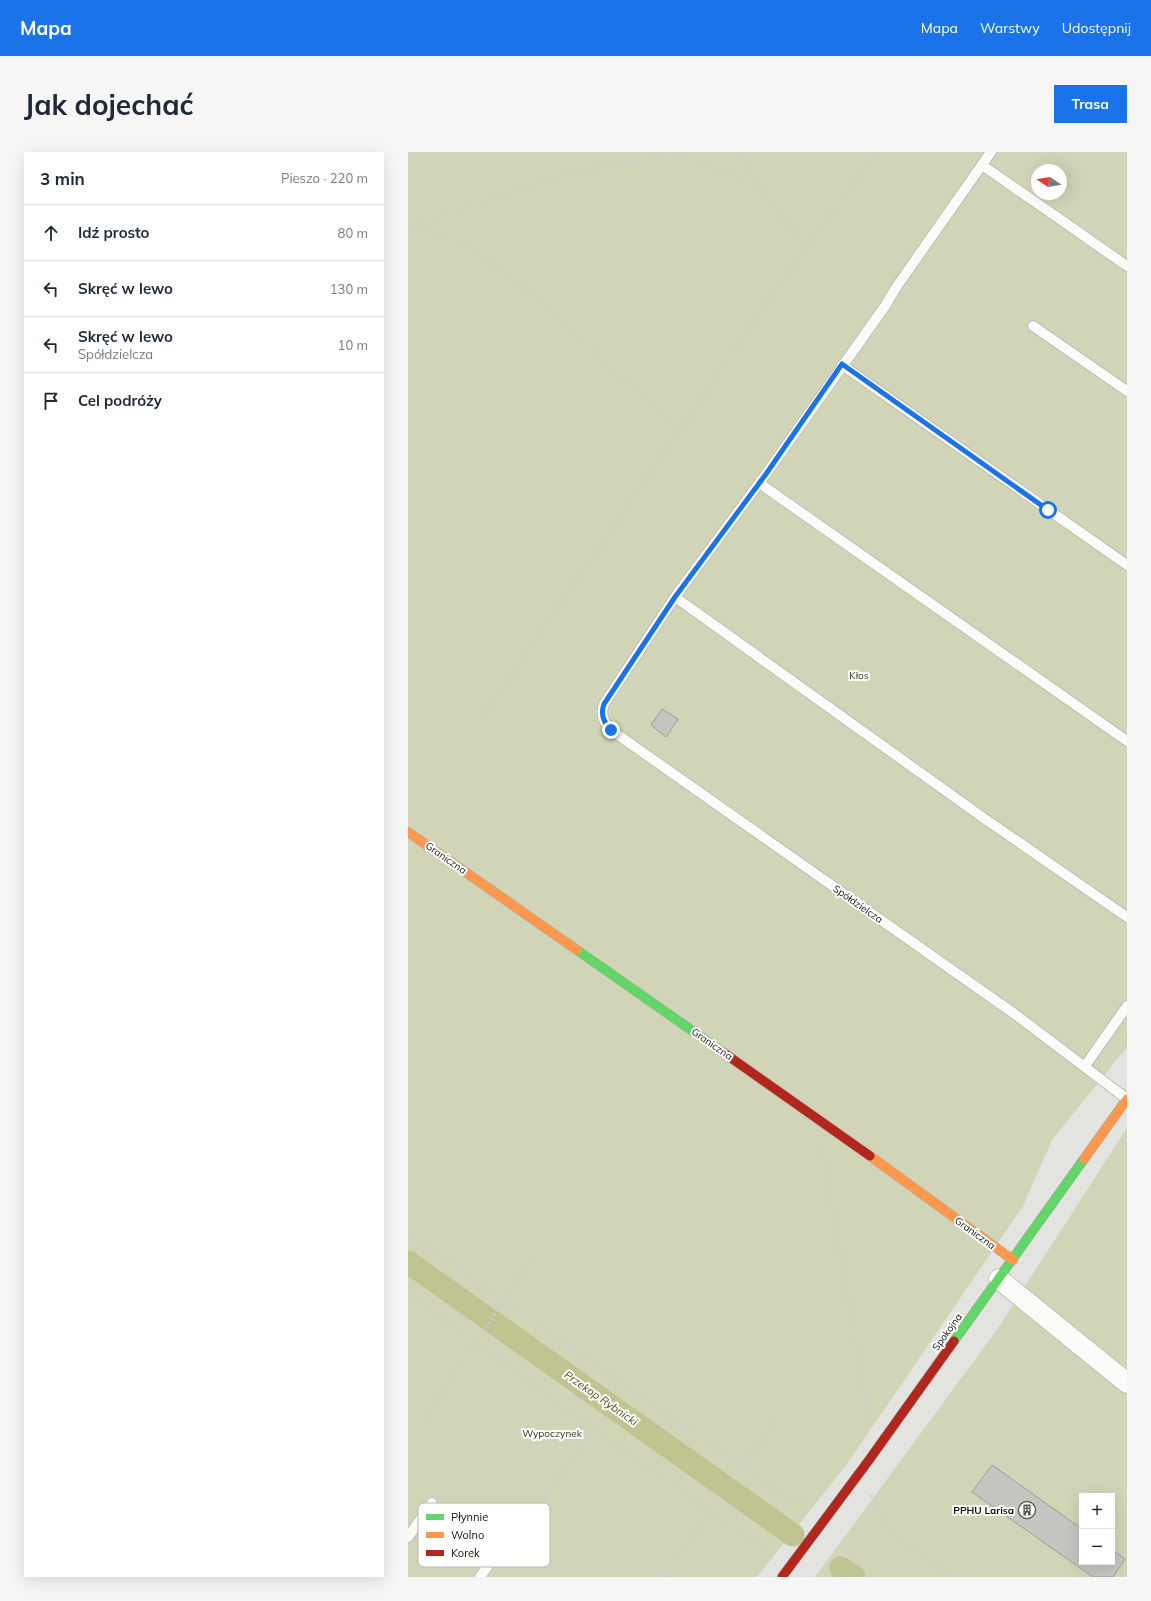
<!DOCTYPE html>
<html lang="pl">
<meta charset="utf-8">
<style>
:root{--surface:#fff;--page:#f6f6f7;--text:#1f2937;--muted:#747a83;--line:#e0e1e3;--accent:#1a73e8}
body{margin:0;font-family:Mulish,sans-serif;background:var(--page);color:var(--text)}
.controls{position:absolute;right:12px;bottom:12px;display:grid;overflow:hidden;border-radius:0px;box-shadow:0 4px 16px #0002}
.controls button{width:36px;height:36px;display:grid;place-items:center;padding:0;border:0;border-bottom:1px solid var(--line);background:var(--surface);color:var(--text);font:20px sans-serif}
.compass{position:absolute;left:623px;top:12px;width:36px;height:36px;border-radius:50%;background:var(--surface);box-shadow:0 4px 16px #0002;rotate:282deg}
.stop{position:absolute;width:12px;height:12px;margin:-9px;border:3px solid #1a73e8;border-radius:50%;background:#fff}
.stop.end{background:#1a73e8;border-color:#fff;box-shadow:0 1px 4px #0008}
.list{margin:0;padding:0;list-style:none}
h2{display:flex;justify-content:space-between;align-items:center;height:52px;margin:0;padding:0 16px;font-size:17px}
h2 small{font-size:13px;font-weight:400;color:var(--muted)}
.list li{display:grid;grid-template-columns:26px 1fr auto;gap:12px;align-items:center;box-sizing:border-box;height:56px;padding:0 16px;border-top:1px solid var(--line)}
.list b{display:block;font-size:15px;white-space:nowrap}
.list p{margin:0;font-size:13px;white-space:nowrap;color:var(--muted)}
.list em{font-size:13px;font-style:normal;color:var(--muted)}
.icon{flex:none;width:22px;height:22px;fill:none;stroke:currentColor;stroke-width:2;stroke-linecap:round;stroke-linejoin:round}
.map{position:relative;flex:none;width:719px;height:1425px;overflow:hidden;border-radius:0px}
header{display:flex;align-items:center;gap:24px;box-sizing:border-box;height:56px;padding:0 20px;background:var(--accent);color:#fff}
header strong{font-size:19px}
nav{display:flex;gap:22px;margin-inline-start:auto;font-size:14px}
.intro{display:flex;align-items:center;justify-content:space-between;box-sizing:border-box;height:96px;padding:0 24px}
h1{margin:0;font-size:28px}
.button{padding:10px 18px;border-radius:0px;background:var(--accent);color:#fff;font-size:14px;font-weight:700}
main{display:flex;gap:24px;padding:0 24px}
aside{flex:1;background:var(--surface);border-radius:0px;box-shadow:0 4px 16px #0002}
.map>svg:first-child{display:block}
</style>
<header>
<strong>Mapa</strong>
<nav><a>Mapa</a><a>Warstwy</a><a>Udostępnij</a></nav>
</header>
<div class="intro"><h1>Jak dojechać</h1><a class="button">Trasa</a></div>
<main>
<aside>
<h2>3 min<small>Pieszo · 220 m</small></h2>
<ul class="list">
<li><svg class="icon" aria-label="ahead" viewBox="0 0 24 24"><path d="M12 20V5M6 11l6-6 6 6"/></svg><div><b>Idź prosto</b></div><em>80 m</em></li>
<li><svg class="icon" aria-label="left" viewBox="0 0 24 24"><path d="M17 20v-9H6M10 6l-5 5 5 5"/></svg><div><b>Skręć w lewo</b></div><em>130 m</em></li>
<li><svg class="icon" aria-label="left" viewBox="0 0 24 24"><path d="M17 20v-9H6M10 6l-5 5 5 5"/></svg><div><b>Skręć w lewo</b><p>Spółdzielcza</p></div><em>10 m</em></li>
<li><svg class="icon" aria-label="arrive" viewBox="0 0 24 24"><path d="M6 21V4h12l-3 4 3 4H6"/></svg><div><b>Cel podróży</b></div></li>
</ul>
</aside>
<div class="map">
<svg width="719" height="1425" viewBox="0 0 719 1425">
<rect width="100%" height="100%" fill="#e3e3df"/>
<g fill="#d1d4b6" fill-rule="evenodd">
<path d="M0,0H719V895L644,988L615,1054L439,1312L349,1425H0ZM629,18H653V42H629Z"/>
<path d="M719,976V1425H407L588,1179ZM674,1344H704V1410H674Z"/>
</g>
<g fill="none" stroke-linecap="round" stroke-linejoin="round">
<g stroke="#bfc491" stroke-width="23">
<path d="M0,1110L385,1383"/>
<path d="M433,1416L446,1425"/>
</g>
</g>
<g fill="#c5c5c2" stroke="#9c9c99">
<path d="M254,557L270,567L258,585L243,573Z"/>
<path d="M584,1313L674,1377V1410H704V1398L717,1407L705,1425H685L564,1340Z"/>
</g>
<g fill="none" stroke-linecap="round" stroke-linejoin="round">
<g stroke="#a3a4a0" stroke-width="11">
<g id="lane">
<path d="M583,0L487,137L477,154L358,322L267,445L196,552C192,563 196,570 203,578L608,863L719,947"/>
<path d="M574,13L719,114"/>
<path d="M625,174L719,239"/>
<path d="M434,213L719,413"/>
<path d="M351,331L719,589"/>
<path d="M267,445L577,667L719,765"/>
<path d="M677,914L719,854"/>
<path d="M0,1385L24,1351"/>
<path d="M72,1425L91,1398"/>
</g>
</g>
<g stroke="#a3a4a0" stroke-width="21">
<path id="street" d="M591,1127L719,1231"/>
</g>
<g stroke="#a3a4a0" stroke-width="10">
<g id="fast">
<path d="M169,798L316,901"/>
<path d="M546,1189L676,1007"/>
</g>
</g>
<g stroke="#a3a4a0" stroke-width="10">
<g id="slow">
<path d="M0,680L169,798"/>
<path d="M462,1004L605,1108"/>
<path d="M676,1007L719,947"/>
</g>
</g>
<g stroke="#a3a4a0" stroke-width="10">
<g id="jam">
<path d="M316,901L462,1004"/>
<path d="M374,1425L461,1308L546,1189"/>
</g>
</g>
<g stroke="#cdcdcc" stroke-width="2.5" stroke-dasharray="2 3" stroke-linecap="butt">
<path d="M330,0L361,50L398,94"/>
<path d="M5,75L55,91L114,134L246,254L271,279"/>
<path d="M0,76L165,20L269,3L352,34"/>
<path d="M76,563L398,94L469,0"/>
<path d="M414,997L458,1253L459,1272"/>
<path d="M0,1082L369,1339L399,1354"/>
<path d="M0,1142L362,1403"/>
<path d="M16,1267L126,1104"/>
<path d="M334,1315L369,1268"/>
<path d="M463,1343L483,1381L544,1425"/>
<path d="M125,1364L185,1276"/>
<path d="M258,1425L301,1359"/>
</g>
<use href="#lane" stroke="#fbfbfa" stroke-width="10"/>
<use href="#street" stroke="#fbfbfa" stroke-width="20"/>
<use href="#fast" stroke="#63d668" stroke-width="9"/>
<use href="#slow" stroke="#ff974d" stroke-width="9"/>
<use href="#jam" stroke="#b3261e" stroke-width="9"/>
</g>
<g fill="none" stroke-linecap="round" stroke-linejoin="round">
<path stroke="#1a73e8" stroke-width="5" d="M203,578C196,570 192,563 196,552L267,445L358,322L434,212L640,358"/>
</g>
<defs>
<g id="building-ring" transform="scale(0.9)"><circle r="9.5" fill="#fffffe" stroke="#595956" stroke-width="1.5"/><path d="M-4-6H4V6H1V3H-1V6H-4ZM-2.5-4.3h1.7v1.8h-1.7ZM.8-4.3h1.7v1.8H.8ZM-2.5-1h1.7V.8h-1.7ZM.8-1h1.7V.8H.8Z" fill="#595956"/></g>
</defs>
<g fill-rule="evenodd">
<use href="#building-ring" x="619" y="1358"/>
</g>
<g text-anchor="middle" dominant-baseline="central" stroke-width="4" stroke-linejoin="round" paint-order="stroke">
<g font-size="10" fill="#303212" stroke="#fffffe">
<text x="451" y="523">Kłos</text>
<text x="144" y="1281">Wypoczynek</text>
</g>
<g font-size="10" fill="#0f0f0d" stroke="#fffffe">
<text transform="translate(38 706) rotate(35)">Graniczna</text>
<text transform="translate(450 752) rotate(35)">Spółdzielcza</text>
<text transform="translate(304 892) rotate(35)">Graniczna</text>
<text transform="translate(567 1081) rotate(36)">Graniczna</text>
<text transform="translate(539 1180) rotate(-54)">Spokojna</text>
</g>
<g font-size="10" font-weight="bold" fill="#0f0f0d" stroke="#fffffe" text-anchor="end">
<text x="606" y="1358">PPHU Larisa</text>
</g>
<g font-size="11" font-style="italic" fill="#484c16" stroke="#fffffe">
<text transform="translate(193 1246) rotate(35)">Przekop Rybnicki</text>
</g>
</g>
<rect x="10" y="1351" width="132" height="64" rx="6" fill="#fffffe" stroke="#b7b7b6" stroke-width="1"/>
<rect x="18" y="1362" width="18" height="6" fill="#63d668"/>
<rect x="18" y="1380" width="18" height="6" fill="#ff974d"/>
<rect x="18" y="1398" width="18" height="6" fill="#b3261e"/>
<g font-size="11" fill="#0f0f0d">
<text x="43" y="1369">Płynnie</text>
<text x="43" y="1387">Wolno</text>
<text x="43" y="1405">Korek</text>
</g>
</svg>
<div class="controls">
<button>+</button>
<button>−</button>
</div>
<svg class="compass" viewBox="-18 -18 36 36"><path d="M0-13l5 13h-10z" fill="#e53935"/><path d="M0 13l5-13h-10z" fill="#747a83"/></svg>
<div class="stop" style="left:640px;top:358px"></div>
<div class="stop end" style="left:203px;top:578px"></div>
</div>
</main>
